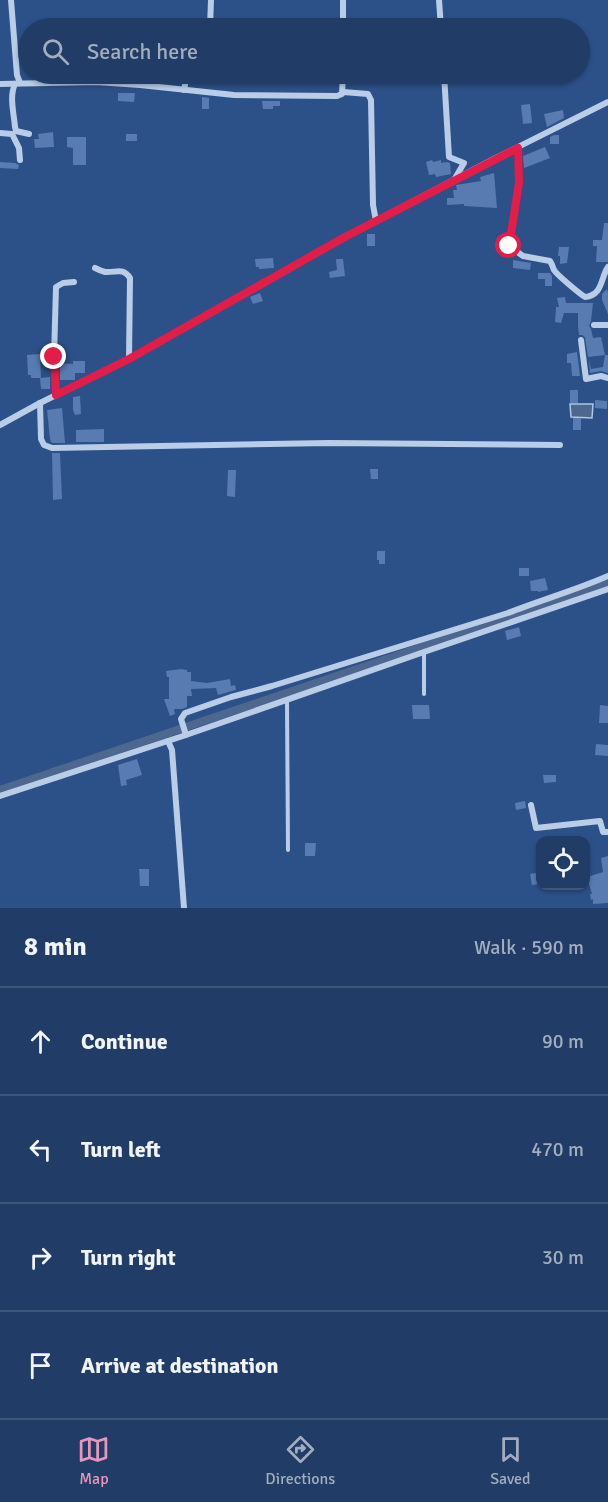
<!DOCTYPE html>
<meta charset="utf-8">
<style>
:root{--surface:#213c66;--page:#2d476f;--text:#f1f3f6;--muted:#a2adbf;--line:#3e567a;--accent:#e797bd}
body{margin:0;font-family:Signika,sans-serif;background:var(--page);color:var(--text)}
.controls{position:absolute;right:18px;bottom:18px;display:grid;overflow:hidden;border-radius:12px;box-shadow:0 2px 4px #0004}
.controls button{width:54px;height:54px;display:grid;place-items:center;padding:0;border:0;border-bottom:2px solid var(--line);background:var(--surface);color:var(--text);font:30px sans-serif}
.stop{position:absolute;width:18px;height:18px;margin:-14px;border:4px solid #e11d48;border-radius:50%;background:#fff}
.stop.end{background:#e11d48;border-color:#fff;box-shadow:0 2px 6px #0008}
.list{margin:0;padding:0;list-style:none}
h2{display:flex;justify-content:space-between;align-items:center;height:78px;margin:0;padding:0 24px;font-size:26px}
h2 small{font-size:20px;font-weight:400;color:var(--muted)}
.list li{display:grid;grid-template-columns:39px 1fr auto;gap:18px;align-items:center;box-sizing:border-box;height:108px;padding:0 24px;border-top:2px solid var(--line)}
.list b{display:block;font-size:22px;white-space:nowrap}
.list em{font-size:20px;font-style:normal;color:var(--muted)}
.icon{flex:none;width:33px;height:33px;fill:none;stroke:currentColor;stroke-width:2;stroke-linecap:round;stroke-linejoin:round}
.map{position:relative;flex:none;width:608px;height:908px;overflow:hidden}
.search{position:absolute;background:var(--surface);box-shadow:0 2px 4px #0004;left:18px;right:18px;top:18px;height:66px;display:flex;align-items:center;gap:15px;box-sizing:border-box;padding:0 21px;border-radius:33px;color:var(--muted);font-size:22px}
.sheet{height:510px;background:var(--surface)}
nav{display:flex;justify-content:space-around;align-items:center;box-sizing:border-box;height:84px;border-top:2px solid var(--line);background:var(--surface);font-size:16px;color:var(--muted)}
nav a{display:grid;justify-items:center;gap:3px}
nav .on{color:var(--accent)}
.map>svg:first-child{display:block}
</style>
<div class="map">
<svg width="608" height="908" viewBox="0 0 608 908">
<rect width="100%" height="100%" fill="#2c5088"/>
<path fill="#4e678f" stroke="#aec6e8" stroke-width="1.5" d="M570,404H593L592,418L571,417Z"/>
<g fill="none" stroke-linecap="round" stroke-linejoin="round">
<path stroke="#4e678f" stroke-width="8" d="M0,790L608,584"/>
</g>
<g fill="#587bb1">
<path d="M118,93H135L134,102L118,101Z"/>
<path d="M202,97L209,98V109H202Z"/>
<path d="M262,101H280V106H273V109H263Z"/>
<path d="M530,104L532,123L523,124L521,105Z"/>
<path d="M563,110L564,118L547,127L544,114Z"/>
<path d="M53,132L54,147L35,148L34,139H39L38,134Z"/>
<rect x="126" y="134" width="11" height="7"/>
<path d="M554,135H559V144H550V137Z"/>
<path d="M67,137H86V165H73V148L67,147Z"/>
<path d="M545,147L550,158L524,168L523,156Z"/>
<path d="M432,160L433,162L441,160V163L447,162L450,163L451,174L436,177L435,174L429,175L426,162Z"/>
<path d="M0,162L15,163L19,165L18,169L0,168Z"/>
<path d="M494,173L497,208L464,206V204L447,205V198H454L453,190H457L456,185L481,181L480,177Z"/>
<path d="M604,223H608V262H596L597,246H593V240H602Z"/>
<rect x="367" y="234" width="8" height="12"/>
<path d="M559,247H569L567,263L560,264V256H558Z"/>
<path d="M273,258L274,268L259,269V267H256L255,259Z"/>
<path d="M336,259H343L345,276L330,278L329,272L337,270Z"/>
<path d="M513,260L531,263L530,270L513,268Z"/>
<path d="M538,273H550L552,276V286H545V279H538Z"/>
<path d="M607,289L608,293V314L602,300V294Z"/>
<path d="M260,293L263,301L253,304L250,297Z"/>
<path d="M565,297L566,303H593L591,321L589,326L591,329L593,338L601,337L605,355L588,357L585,337L582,335H579L578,326V313H564L561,323L555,322L556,307H559L557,298Z"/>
<path d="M577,352L580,376H572L571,363H567V354Z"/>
<path d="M40,354L41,378L50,377V389H41L40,378H31V375H28L27,355Z"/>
<path d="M605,355H608V373L601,371L590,373L589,359L591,369L603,367Z"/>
<path d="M73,361H85V373H75V380H60V363L73,364Z"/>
<rect x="570" y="390" width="8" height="13"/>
<path d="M80,396L81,414L75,415L73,410V397Z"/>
<path d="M595,400L607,401V409L595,408Z"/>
<path d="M62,408L65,443H53L51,442L50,439L47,410Z"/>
<rect x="573" y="418" width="8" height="12"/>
<path d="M104,429V442H76V430Z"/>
<path d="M52,453H60L62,499L53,500Z"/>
<path d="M370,469H378V479H371Z"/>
<path d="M228,470H236L235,497L227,496Z"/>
<path d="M377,551H385V564H379V560H377Z"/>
<rect x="519" y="568" width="10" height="8"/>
<path d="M545,578L548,590L538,592V591H531L530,581Z"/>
<path d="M519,627L521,636L507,640L505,631Z"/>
<path d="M181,669L187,670V672H191V681L207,683L230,679L231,686L235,685L236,690L218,695L216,688L191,689L192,696H187V707L182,709H174L175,714L170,716L164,699H169V677H167L166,671Z"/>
<path d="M412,705H429L430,719H413Z"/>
<path d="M600,705L608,706V723H599Z"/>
<path d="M596,744L608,745V756L595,755Z"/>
<path d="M137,759L142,775L126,780L127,785L121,786L118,765Z"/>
<path d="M543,775H556V782L544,783Z"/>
<path d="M525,801L526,808L516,810L515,803Z"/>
<path d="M305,843H316L315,856H305Z"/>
<path d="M608,856V903L593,904V899L591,900L590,894H592L587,877L603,872L601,858Z"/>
<path d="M139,869H149V886H140Z"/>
<path d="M537,873L538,884L532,885L530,874Z"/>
</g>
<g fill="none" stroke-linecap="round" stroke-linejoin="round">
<g stroke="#b9cce8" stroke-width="4">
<path d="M424,653V694"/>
<path d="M287,701L288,850"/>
</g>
<g stroke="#b9cce8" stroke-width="6">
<path d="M11,0L17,75L20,83"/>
<path d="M343,0V28"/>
<path d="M439,0L441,28"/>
<path d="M210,28L211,0"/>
<path d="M444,74L449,157L464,163L454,180"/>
<path d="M0,84L96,82L140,85L234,95L337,96L342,94L343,74"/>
<path d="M15,84C9,96 14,114 15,127L16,131L29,134"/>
<path d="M184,90L187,74"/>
<path d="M343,92L368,94L371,100L373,205L376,221"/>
<path d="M0,133L12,134L19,148L20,160"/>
<path d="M518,148L519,183L509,246L523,256L550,261C552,264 553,267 554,270C557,275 580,294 585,297C603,295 600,279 608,267"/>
<path d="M95,268C99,270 101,271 105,272C116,273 123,267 130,278L129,359"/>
<path d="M594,325H608"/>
<path d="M581,340L586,379L601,376L608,378"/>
<path d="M56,395L54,357L56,287L63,283L74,282"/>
<path d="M40,403L41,439L44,445L52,448L329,443L560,445"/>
<path d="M0,425L40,403L129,359L343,238L494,159L608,102"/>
<path d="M186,735L181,719L185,713L231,697L272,686L508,613C541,600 576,590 608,576"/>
<path d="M168,741L172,750L184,908"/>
<path d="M0,796L186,735L424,652L608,589"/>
<path d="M531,805L536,828L600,821L603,832H608"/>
</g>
</g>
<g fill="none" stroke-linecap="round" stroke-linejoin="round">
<path stroke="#e11d48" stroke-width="8" d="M54,357L56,395L129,359L343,238L518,148L519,183L509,246"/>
</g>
</svg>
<div class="controls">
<button><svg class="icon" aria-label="locate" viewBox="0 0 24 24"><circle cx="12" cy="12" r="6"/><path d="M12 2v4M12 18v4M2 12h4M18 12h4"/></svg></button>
</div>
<div class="stop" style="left:509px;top:246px"></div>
<div class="stop end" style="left:54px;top:357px"></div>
<div class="search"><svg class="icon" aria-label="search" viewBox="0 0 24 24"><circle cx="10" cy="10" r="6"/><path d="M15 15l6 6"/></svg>Search here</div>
</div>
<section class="sheet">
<h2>8 min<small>Walk · 590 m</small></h2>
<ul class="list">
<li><svg class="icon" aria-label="ahead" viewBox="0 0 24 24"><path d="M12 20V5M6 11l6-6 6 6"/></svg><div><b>Continue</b></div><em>90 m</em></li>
<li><svg class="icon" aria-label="left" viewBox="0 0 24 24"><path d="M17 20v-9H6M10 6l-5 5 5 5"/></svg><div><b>Turn left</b></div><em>470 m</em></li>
<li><svg class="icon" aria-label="right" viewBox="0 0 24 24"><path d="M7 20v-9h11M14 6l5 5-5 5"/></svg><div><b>Turn right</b></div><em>30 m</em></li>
<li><svg class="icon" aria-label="arrive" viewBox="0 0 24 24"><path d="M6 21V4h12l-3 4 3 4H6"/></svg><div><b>Arrive at destination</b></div></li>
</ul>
</section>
<nav>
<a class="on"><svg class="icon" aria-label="map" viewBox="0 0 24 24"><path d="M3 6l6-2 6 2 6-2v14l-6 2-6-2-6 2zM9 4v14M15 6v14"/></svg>Map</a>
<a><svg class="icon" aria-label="directions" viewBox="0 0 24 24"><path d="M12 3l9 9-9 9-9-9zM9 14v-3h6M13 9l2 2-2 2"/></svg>Directions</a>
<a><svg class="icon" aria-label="saved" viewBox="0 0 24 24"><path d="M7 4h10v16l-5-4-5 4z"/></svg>Saved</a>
</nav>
